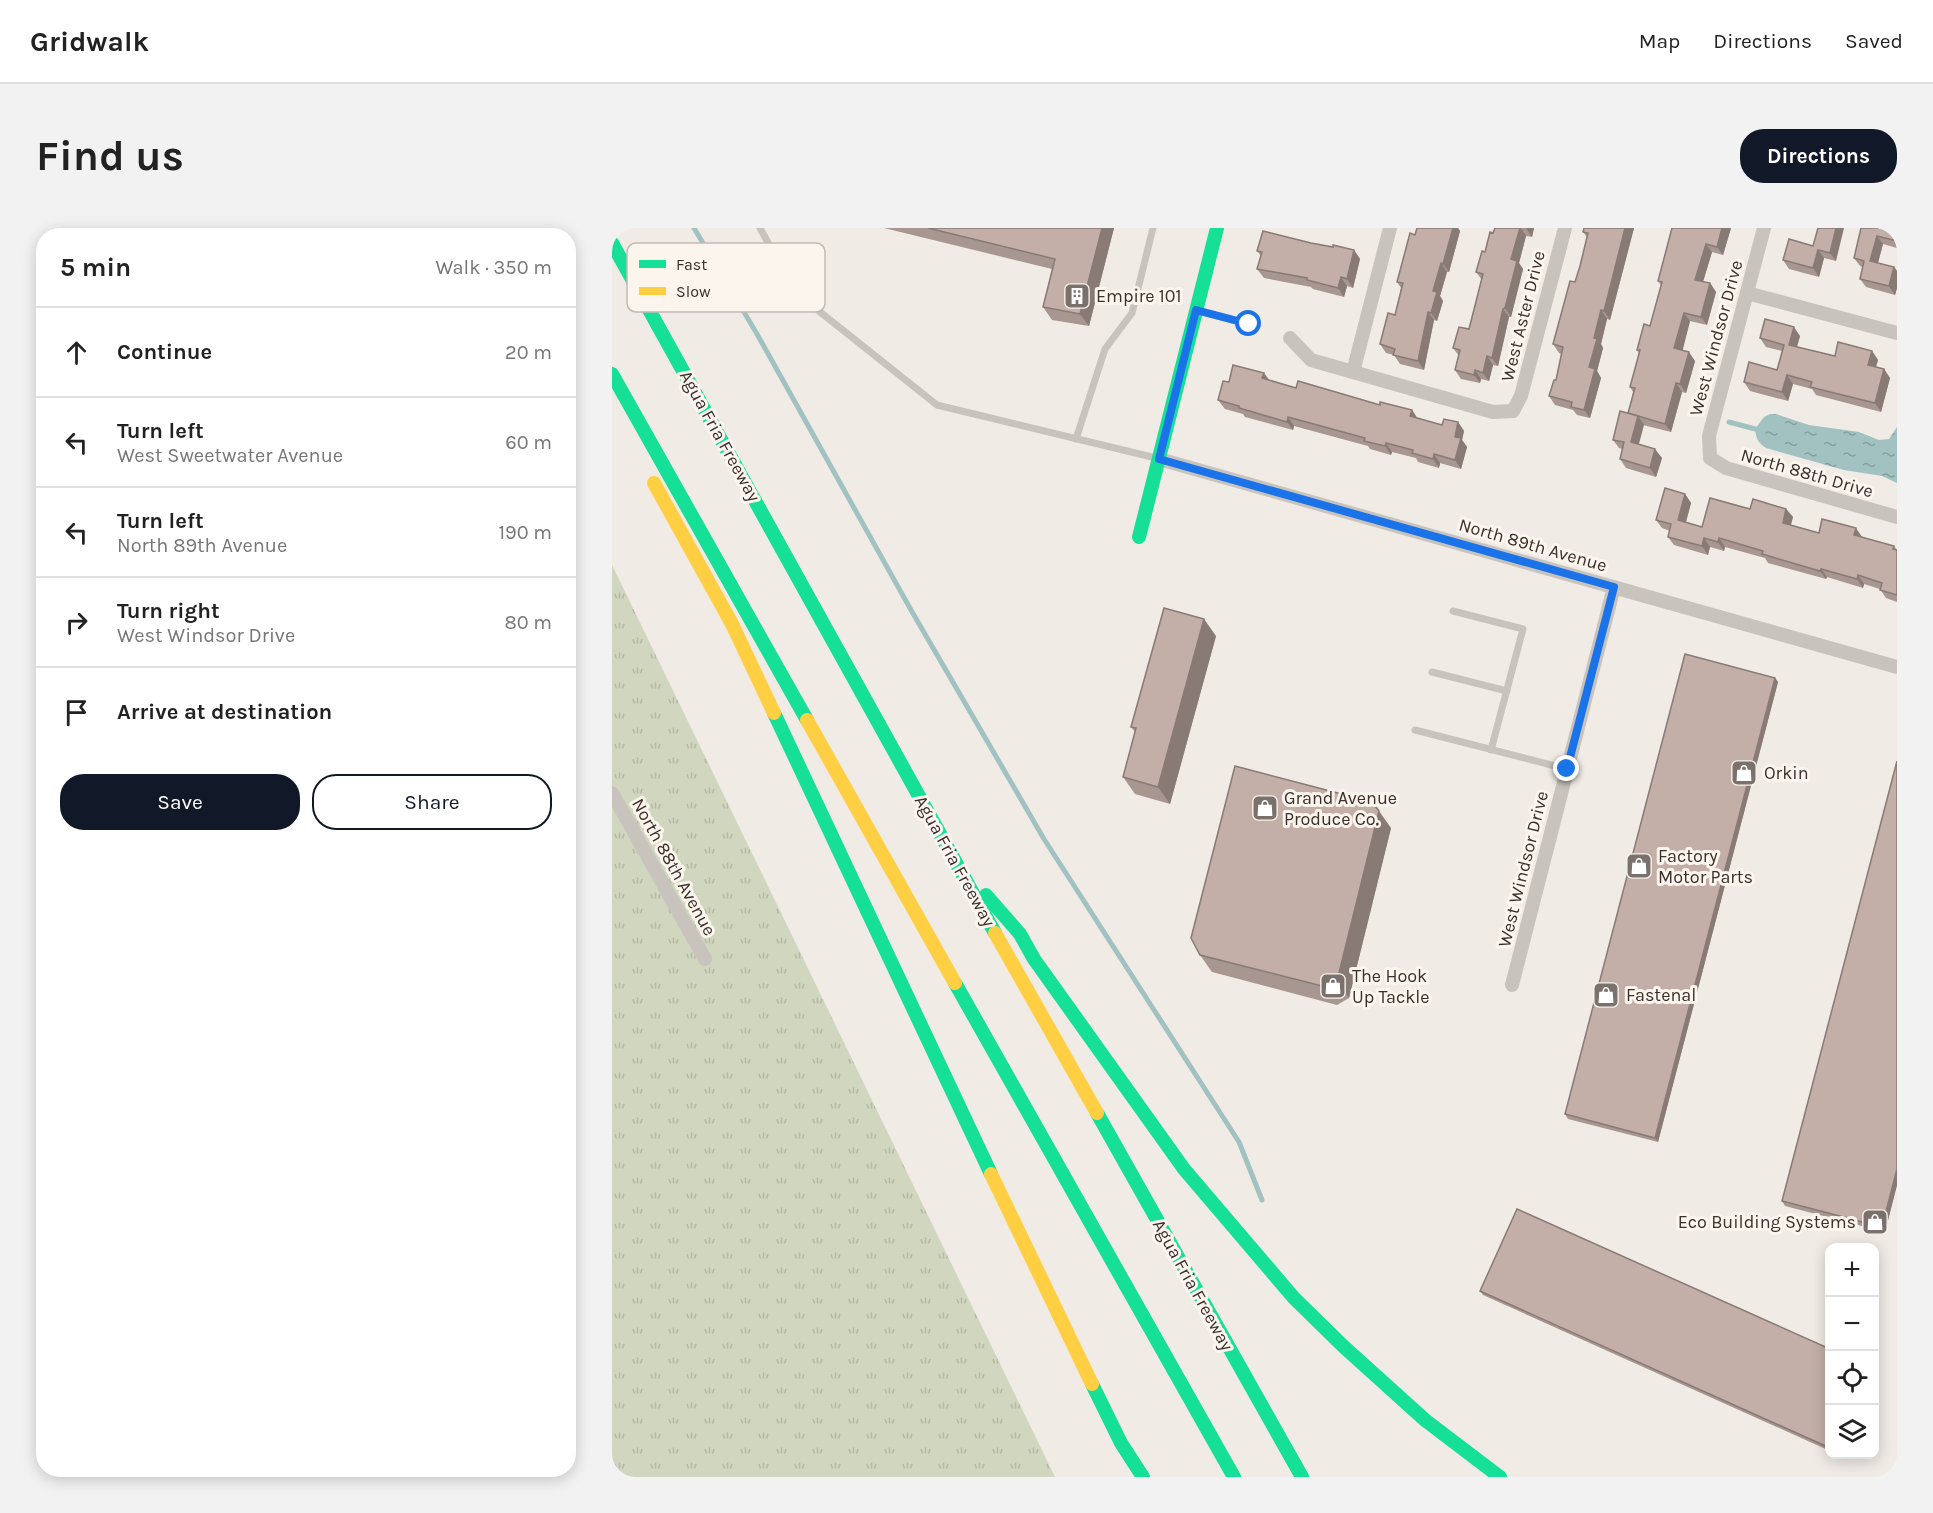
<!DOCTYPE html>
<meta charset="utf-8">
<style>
:root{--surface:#fff;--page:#f2f2f2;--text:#222;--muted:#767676;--line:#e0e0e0;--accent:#111827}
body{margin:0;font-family:Karla,sans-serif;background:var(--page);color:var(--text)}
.controls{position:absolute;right:18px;bottom:18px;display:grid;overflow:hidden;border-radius:12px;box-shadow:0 3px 15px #0003}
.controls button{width:54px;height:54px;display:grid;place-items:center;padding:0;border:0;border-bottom:2px solid var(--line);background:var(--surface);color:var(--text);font:30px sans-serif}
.stop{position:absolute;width:18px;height:18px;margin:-14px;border:4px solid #1a73e8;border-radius:50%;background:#fff}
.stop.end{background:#1a73e8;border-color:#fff;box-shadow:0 2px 6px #0008}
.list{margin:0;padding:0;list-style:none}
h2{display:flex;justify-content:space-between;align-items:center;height:78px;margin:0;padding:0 24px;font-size:26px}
h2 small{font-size:20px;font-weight:400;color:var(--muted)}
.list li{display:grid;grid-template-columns:39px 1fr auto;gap:18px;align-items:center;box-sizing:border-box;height:90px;padding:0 24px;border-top:2px solid var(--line)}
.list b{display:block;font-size:22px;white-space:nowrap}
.list p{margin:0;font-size:20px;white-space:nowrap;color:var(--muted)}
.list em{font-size:20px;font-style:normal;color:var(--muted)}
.actions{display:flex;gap:12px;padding:18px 24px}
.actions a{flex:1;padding:14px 0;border:2px solid var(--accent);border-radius:24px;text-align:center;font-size:21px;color:var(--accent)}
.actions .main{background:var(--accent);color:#fff}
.icon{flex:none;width:33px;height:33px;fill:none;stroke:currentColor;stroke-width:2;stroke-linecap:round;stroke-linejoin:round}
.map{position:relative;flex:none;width:1285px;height:1249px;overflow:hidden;border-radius:24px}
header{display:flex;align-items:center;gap:36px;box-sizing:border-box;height:84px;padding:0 30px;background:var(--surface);border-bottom:2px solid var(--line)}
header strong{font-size:28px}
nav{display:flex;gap:33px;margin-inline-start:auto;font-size:21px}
.intro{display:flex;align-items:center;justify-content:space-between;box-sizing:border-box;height:144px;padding:0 36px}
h1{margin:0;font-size:42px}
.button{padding:15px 27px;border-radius:24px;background:var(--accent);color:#fff;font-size:21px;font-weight:700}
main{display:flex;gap:36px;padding:0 36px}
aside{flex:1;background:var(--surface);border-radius:24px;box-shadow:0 3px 15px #0003}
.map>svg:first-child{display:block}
</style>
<header>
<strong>Gridwalk</strong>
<nav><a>Map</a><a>Directions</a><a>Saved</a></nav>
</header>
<div class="intro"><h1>Find us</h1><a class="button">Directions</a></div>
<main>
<aside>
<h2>5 min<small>Walk · 350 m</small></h2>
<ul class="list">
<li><svg class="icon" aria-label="ahead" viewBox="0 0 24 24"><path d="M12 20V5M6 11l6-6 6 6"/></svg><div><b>Continue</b></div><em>20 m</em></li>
<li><svg class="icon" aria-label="left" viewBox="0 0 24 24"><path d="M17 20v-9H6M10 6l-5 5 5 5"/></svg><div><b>Turn left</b><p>West Sweetwater Avenue</p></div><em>60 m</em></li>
<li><svg class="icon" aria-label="left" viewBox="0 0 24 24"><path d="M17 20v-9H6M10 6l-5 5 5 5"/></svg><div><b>Turn left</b><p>North 89th Avenue</p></div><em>190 m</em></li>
<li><svg class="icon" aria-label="right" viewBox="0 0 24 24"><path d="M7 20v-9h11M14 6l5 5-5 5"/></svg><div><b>Turn right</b><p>West Windsor Drive</p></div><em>80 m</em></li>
<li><svg class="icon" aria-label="arrive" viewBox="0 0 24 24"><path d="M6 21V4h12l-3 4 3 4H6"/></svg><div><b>Arrive at destination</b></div></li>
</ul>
<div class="actions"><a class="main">Save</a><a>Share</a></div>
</aside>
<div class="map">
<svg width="1285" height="1249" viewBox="0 0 1285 1249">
<defs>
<pattern id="grass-tufts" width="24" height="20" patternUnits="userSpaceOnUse" patternTransform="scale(1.5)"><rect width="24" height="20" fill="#d1d6bf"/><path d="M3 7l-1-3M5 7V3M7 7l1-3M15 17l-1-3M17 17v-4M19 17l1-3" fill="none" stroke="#b4b8a4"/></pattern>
<pattern id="water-ripples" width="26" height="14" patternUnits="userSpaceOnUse" patternTransform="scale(1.5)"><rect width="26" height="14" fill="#a1c2c1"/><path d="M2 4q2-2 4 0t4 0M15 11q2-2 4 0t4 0" fill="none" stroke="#849e9d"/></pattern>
</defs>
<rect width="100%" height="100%" fill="#f0ebe5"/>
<path fill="url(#grass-tufts)" d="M0,337L443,1249H0Z"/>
<path fill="url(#water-ripples)" d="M1158,186H1164L1197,197L1247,204L1267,212L1277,211L1285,199V255L1270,248L1232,242L1154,220C1146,215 1144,210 1143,201L1152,189Z"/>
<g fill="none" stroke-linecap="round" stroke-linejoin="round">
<g stroke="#a1c2c1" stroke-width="5">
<path d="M82,0L145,106L299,382L432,611L627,914L650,972"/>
<path d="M1117,194L1147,202"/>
</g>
<g stroke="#c9c3be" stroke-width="7">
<path d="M148,0L183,64L325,177L544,230"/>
<path d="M586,83L637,96"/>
<path d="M464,211L493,121L520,85L541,0"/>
<path d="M841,383L911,401L879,522"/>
<path d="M820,444L895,463"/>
<path d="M803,502L955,541"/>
</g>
<g stroke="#c9c3be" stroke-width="14">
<path d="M1152,0L1097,208L1098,230L1114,240L1285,289"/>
<path d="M1135,65L1285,105"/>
<path d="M678,110L699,132L881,184L901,183L909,168L953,0"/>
<path d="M741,144L778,0"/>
<path d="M547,231L1285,439"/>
<path d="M0,565L93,731"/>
<path d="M900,757L1002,359"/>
</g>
<g stroke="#16e098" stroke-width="14">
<path d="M0,15L383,705"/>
<path d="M0,146L195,492"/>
<path d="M527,309L605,0"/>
<path d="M162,485L379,946"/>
<path d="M374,667L408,706L422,731L572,941L682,1070L731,1118L813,1192L888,1249"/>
<path d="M343,755L622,1249"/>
<path d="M485,885L690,1249"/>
<path d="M480,1156L509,1215L531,1249"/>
</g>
<g stroke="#ffcf43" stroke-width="14">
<path d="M42,255L120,396L162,485"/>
<path d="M195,492L343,755"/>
<path d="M383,705L485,885"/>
<path d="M379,946L480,1156"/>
</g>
</g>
<g fill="#a89690">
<path d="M272,0H502L477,98L440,92L431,79L440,41Z"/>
<path d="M805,0H846L848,3L837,44H835L828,68L831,73L825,93L822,92L812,142L788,136L782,127L774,125L768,116L783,87L789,60L785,54Z"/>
<path d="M883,0H922L920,9L914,8L907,35L911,41L899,89H897L886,138L881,137L877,153L869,151L868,155L849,151L843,142L847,128L841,120L857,101L870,52L864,44Z"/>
<path d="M1022,0L998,92L995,91L989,116L991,120L985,143L989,150L978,190L965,187L961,182L943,177L937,168L944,152L949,126L947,125L941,116L968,38L975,9L971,4Z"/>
<path d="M1060,0H1119L1111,27L1100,24L1091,54L1098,55L1104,64L1095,97L1078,93L1070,122L1083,133L1074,165L1070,164L1059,204L1031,197L1026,216L1050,230L1044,249L1014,240L1008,231L1010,221L1007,220L1001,212L1016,186L1021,164L1018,159L1027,125L1025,122L1038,98L1049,57L1046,53Z"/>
<path d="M1206,0L1224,33L1212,30L1207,49L1177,41L1171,32L1201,18Z"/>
<path d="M1249,0H1285V20L1271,16L1266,35L1282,39L1285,43V60L1283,67L1254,59L1248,51L1251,39L1248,38L1242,30Z"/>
<path d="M699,15L721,19L742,22L748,31L741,60L735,58L732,69L701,61L699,59L652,50L645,41L649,28L645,23Z"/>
<path d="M1188,108L1185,119L1223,128L1260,123L1266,132L1264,139L1272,141L1278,150L1269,184L1204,167L1200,161L1181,156L1176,173L1138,163L1132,154L1165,142L1170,123L1154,119L1148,110Z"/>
<path d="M657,152L684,160L768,177L800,182L805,190L830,197L846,194L852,203L850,212L855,219L849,241L828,235L827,240L806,234L804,230L780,224L779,227L758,221L756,218L682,198L681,202L633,189L631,186L613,181L606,172L617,154Z"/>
<path d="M1073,266L1079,275L1074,294L1090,299L1138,281H1174L1181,289L1179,297L1207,305L1250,309L1282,318L1285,322V374L1274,370L1268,361L1252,356L1251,360L1215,349L1214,351L1156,335L1153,330L1113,319L1112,323L1098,319L1096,327L1062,317L1056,309L1058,303L1050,300L1044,292Z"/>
<path d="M604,408L558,576L523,566L511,549L523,504L519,499Z"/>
<path d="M1163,450L1166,454L1046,914L956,891L953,886Z"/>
<path d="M1285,533V957L1273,1004L1173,978L1170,973Z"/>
<path d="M779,600L737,770L725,777L600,744L588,727Z"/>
<path d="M868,1063L1218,1121V1223L871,1067Z"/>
</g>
<g fill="#887a75">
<path d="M490,0H502L477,98L468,86Z"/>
<path d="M841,0H846L848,3L837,44L831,36Z"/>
<path d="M908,0H909L914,8L907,35L911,41L899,89L893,80L899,31Z"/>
<path d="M914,0H922L920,9Z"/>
<path d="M1013,0H1022L998,92L992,83Z"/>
<path d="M1110,0H1119L1111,27L1105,19Z"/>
<path d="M1224,0H1232L1224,33L1218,25Z"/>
<path d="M1265,8L1271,16L1264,42L1258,33Z"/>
<path d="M1094,16L1100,24L1089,60L1083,52Z"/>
<path d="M742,22L748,31L741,60L735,51Z"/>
<path d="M1206,22L1212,30L1207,49L1201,40Z"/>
<path d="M829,35L835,44L828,68L831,73L825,93L819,85L821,63Z"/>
<path d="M1282,39L1285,43V60L1283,67L1277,58Z"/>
<path d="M729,49L735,58L732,69L726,60Z"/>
<path d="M1098,55L1104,64L1095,97L1089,89Z"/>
<path d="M891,81L897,89L886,138L880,130Z"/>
<path d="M989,82L995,91L989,116L991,120L985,143L989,150L978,190L972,182L977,139L982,110Z"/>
<path d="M816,84L822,92L812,142L806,133Z"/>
<path d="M1072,85L1078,93L1069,129L1062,120Z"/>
<path d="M1182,99L1188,108L1183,125L1177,117Z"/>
<path d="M1260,123L1266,132L1262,145L1256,137Z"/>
<path d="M1077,124L1083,133L1074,165L1068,156Z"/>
<path d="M875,128L881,137L877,153L871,145Z"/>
<path d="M1272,141L1278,150L1269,184L1263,175Z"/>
<path d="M863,142L869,151L868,155L862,147Z"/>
<path d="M652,145L658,153L650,150Z"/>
<path d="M1175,147L1181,156L1176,173L1170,164Z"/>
<path d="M1064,155L1070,164L1059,204L1053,196Z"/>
<path d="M800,182L806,191L798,188Z"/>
<path d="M1026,188L1032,197L1025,223L1019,214Z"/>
<path d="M676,189L682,198L681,202L675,194Z"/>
<path d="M846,194L852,203L850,212L855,219L849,241L843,232V209Z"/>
<path d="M774,215L780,224L779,227L773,218Z"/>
<path d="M1043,221L1050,230L1044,249L1038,240Z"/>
<path d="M822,226L828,235L827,240L821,231Z"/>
<path d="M1073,266L1079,275L1072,301L1066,292Z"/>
<path d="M1174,281L1181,289L1177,303L1171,295Z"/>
<path d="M1244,300L1250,309L1242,307Z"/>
<path d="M1092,310L1098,319L1096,327L1090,318Z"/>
<path d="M1107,310L1113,319L1112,323L1106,314Z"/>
<path d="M1209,341L1215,349L1214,351L1208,343Z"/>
<path d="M1246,347L1252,356L1251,360L1245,351Z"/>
<path d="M592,391L604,408L558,576L546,559Z"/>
<path d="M1163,450L1166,454L1046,914L1043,910Z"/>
<path d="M767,583L779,600L737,770L725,753Z"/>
<path d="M1285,941V957L1273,1004L1270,999Z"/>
</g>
<g fill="#c3afa7" stroke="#887a75" stroke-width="1.5">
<path d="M316,0H490L468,86L431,79L443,31Z"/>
<path d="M805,0H841L831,36L829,35L821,63L825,64L819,85L816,84L806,133L781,127L783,121L768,116L776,85L783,87L791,55L785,54L798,5L803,7Z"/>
<path d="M883,0H908L899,31L905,33L893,80L891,81L880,130L875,128L871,145L863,142L862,147L843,142L848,122L841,120L847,99L857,101L871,46L864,44L870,23L873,24L878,4L881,5Z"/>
<path d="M972,0H1013L992,83L989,82L982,110L985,111L977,139L983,141L972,182L959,179L960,174L937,168L942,152H944L951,119L941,116L958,53L963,54L968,38L976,5L971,4Z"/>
<path d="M1060,0H1110L1105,19L1094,16L1083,52L1098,55L1089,89L1072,85L1062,120L1077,124L1068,156L1064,155L1053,196L1016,185L1023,160L1018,159L1028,122H1025L1032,96L1038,98L1050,54L1046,53Z"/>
<path d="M1206,0H1224L1218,25L1206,22L1201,40L1171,32L1177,11L1201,18Z"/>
<path d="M1249,0H1285V13L1265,8L1258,33L1282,39L1277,58L1248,51L1252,33L1242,30Z"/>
<path d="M651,3L699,15L721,19V17L742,22L735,51L729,49L726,60L695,52V50L645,41L650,24L645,23Z"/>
<path d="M1153,91L1182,99L1177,117L1223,128L1226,114L1260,123L1256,137L1272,141L1263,175L1198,159L1200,154L1175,147L1170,164L1132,154L1137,134L1165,142L1172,117L1148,110Z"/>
<path d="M621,137L652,145L650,150L684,160L686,153L768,177V174L800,182L798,188L830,197L832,191L846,194L843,209L849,210L843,232L822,226L821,231L800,225L801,222L774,215L773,218L752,213L753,210L676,189L675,194L627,180V178L606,172L611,153L617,154Z"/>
<path d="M1008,183L1026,188L1019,214L1043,221L1038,240L1008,231L1012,214L1001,212Z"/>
<path d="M1053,260L1073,266L1066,292L1090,299L1098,270L1138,281L1141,271L1174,281L1171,295L1207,305L1210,291L1244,300L1242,307L1282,318L1281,321L1285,322V367L1268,362L1270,355L1246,347L1245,351L1209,341L1208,343L1150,326L1151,323L1107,310L1106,314L1092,310L1090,318L1056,309L1059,296L1044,292Z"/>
<path d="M552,380L592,391L546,559L511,549L524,500L519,499Z"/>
<path d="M1073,426L1163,450L1043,910L953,886Z"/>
<path d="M1285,533V941L1270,999L1170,973Z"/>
<path d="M623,538L760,574L767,583L725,753L714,759L588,727L579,710Z"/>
<path d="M905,981L1218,1121V1220L868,1063Z"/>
</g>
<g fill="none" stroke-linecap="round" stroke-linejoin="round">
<path stroke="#1a73e8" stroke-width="8" d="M637,96L584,82L547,231L1002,359L955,541"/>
</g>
<defs>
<g id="building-square" transform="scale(1.35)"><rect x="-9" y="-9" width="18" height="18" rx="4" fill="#7a716c" stroke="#fbf5ee"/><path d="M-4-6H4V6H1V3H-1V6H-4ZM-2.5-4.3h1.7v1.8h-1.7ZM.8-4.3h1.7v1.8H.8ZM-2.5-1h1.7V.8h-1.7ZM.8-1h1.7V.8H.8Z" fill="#fff"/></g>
<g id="shop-square" transform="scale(1.35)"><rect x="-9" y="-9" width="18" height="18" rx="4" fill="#7a716c" stroke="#fbf5ee"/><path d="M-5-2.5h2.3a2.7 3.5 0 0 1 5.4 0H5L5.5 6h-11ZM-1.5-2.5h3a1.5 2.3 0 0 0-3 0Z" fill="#fff"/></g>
</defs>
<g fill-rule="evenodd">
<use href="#building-square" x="465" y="68"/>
<use href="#shop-square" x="1132" y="545"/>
<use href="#shop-square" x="653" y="580"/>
<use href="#shop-square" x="1027" y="638"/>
<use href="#shop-square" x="721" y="758"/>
<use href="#shop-square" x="994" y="767"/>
<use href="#shop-square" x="1263" y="994"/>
</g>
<g text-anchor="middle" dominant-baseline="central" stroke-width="6" stroke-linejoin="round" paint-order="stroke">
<g font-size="18" fill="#3b302b" stroke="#fbf5ee" text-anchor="start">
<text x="484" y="68">Empire 101</text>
<text x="1152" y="545">Orkin</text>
<text x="672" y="570">Grand Avenue<tspan x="672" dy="21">Produce Co.</tspan></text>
<text x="1046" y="628">Factory<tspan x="1046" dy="21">Motor Parts</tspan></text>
<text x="740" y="748">The Hook<tspan x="740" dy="21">Up Tackle</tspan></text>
<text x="1014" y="767">Fastenal</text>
<text x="1244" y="994" text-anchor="end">Eco Building Systems</text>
</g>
<g font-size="18" fill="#3b302b" stroke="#fbf5ee">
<text transform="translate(911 88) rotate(-76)">West Aster Drive</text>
<text transform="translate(1104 110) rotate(-75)">West Windsor Drive</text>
<text transform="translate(108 208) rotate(61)">Agua Fria Freeway</text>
<text transform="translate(1195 245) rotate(16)">North 88th Drive</text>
<text transform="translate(921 317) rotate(16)">North 89th Avenue</text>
<text transform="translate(343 633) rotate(61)">Agua Fria Freeway</text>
<text transform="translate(62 639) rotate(61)">North 88th Avenue</text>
<text transform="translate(911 641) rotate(-76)">West Windsor Drive</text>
<text transform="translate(581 1057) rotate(61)">Agua Fria Freeway</text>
</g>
</g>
<rect x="15" y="15" width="198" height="69" rx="9" fill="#fbf5ee" stroke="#c1bab4" stroke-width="1.5"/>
<rect x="27" y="32" width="27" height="8" fill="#16e098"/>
<rect x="27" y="59" width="27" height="8" fill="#ffcf43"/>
<g font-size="16" fill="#3b302b">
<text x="64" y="42">Fast</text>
<text x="64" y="69">Slow</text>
</g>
</svg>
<div class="controls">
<button>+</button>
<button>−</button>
<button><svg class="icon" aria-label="locate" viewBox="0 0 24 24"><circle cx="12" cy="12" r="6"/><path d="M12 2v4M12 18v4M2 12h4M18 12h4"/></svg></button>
<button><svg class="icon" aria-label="layers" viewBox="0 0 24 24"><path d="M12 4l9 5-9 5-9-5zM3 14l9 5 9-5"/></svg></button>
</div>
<div class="stop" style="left:637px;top:96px"></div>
<div class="stop end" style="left:955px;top:541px"></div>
</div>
</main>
